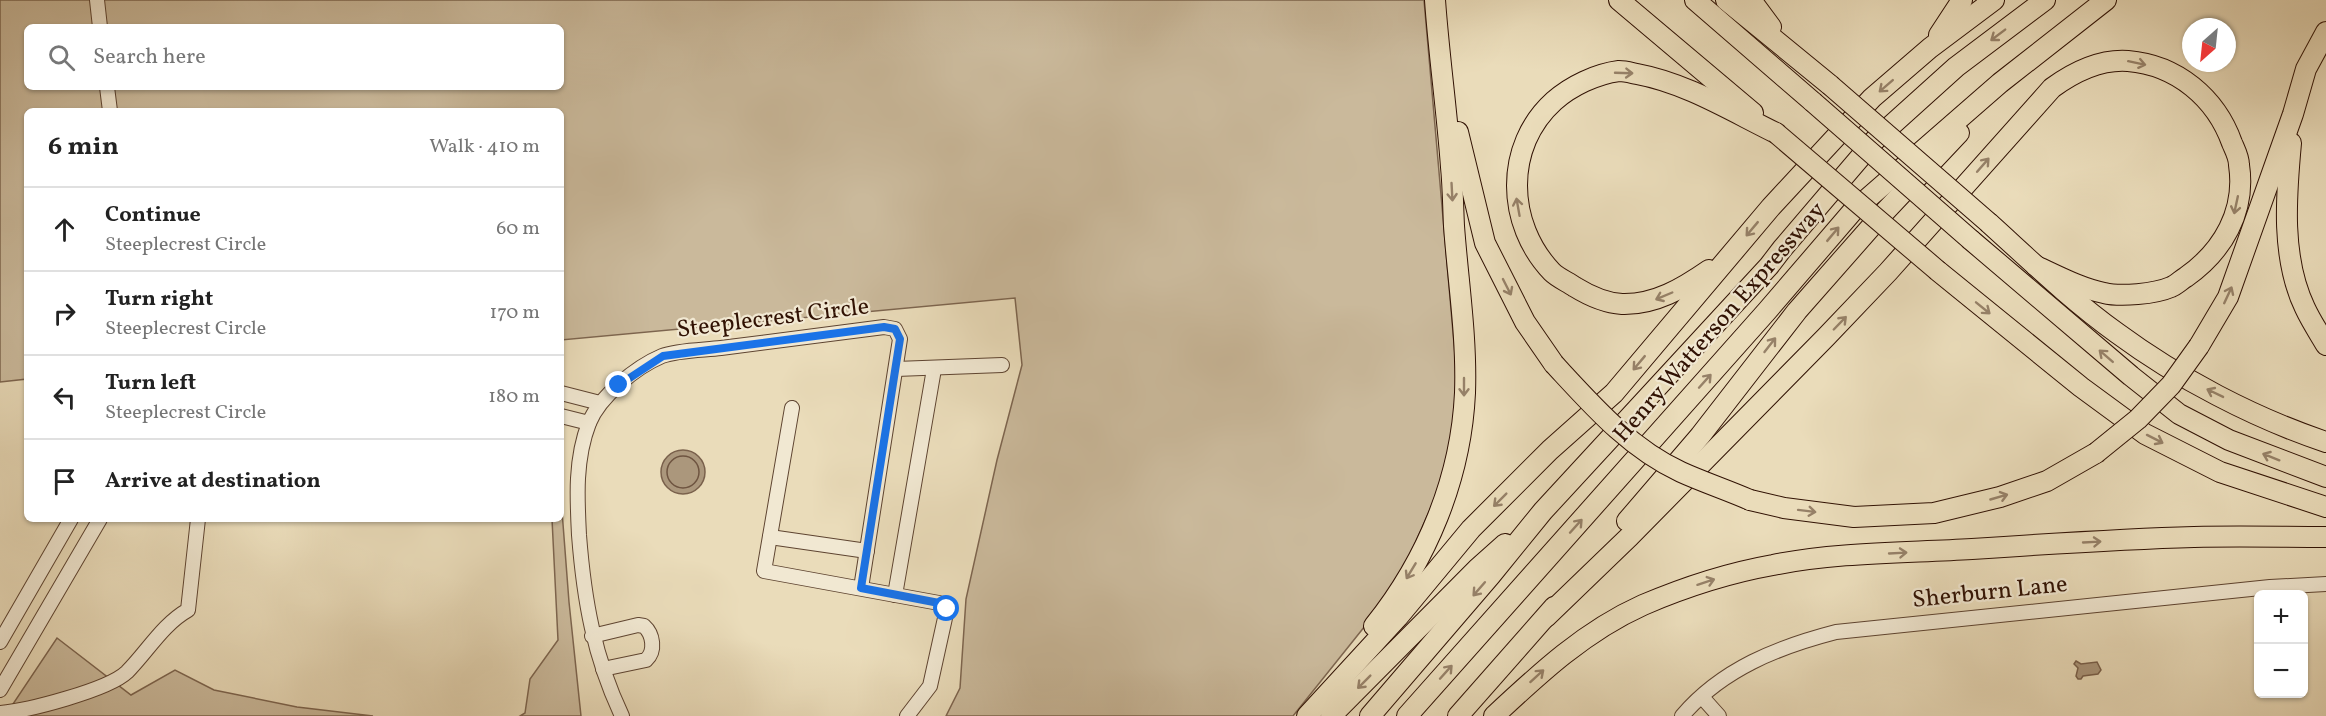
<!DOCTYPE html>
<meta charset="utf-8">
<style>
:root{--surface:#fff;--page:#f2f2f2;--text:#222;--muted:#767676;--line:#e0e0e0}
body{margin:0;font-family:Vollkorn,serif;background:var(--page);color:var(--text)}
.controls{position:absolute;right:18px;bottom:18px;display:grid;overflow:hidden;border-radius:9px;box-shadow:0 2px 4px #0004}
.controls button{width:54px;height:54px;display:grid;place-items:center;padding:0;border:0;border-bottom:2px solid var(--line);background:var(--surface);color:var(--text);font:30px sans-serif}
.compass{position:absolute;left:2182px;top:18px;width:54px;height:54px;border-radius:50%;background:var(--surface);box-shadow:0 2px 4px #0004;rotate:207deg}
.stop{position:absolute;width:18px;height:18px;margin:-14px;border:4px solid #1a73e8;border-radius:50%;background:#fff}
.stop.end{background:#1a73e8;border-color:#fff;box-shadow:0 2px 6px #0008}
.list{margin:0;padding:0;list-style:none}
h2{display:flex;justify-content:space-between;align-items:center;height:78px;margin:0;padding:0 24px;font-size:26px}
h2 small{font-size:20px;font-weight:400;color:var(--muted)}
.list li{display:grid;grid-template-columns:39px 1fr auto;gap:18px;align-items:center;box-sizing:border-box;height:84px;padding:0 24px;border-top:2px solid var(--line)}
.list b{display:block;font-size:22px;white-space:nowrap}
.list p{margin:0;font-size:20px;white-space:nowrap;color:var(--muted)}
.list em{font-size:20px;font-style:normal;color:var(--muted)}
.icon{flex:none;width:33px;height:33px;fill:none;stroke:currentColor;stroke-width:2;stroke-linecap:round;stroke-linejoin:round}
.map{position:relative;flex:none;width:2326px;height:716px;overflow:hidden}
.search{position:absolute;background:var(--surface);box-shadow:0 2px 4px #0004;left:24px;top:24px;width:540px;height:66px;display:flex;align-items:center;gap:15px;box-sizing:border-box;padding:0 21px;border-radius:9px;color:var(--muted);font-size:22px}
.panel{position:absolute;background:var(--surface);box-shadow:0 2px 4px #0004;left:24px;top:108px;width:540px;height:414px;border-radius:9px}
.map>svg:first-child{display:block}
</style>
<div class="map">
<svg width="2326" height="716" viewBox="0 0 2326 716">
<rect width="100%" height="100%" fill="#eadcba"/>
<filter id="stains"><feTurbulence type="fractalNoise" baseFrequency=".00333" numOctaves="4"/><feColorMatrix values="0 0 0 0 .2 0 0 0 0 .09 0 0 0 0 .02 0 0 0 .5 -.17"/></filter>
<radialGradient id="worn" r=".72"><stop offset=".6" stop-color="#630" stop-opacity="0"/><stop offset="1" stop-color="#630" stop-opacity=".3"/></radialGradient>
<g fill="#cab99b" stroke="#7d654f" stroke-width="1.5" fill-rule="evenodd">
<path d="M0,0H1424L1457,378L1451,443L1437,494L1404,568L1377,611L1293,716H946L960,688L966,599L997,460L1022,365L1015,298L561,340V111H27V379L0,382ZM27,27H561V87H27Z"/>
<path d="M561,498L569,602L581,716H520L525,713L530,679L558,640L552,519H561Z"/>
<path d="M57,638L131,695L175,670L214,690L297,707L373,716H5Z"/>
</g>
<g fill="#ab977c" stroke="#7a614c" stroke-width="1.5">
<circle cx="683" cy="472" r="22"/>
<path d="M2076,661L2081,664L2097,662L2101,670L2098,674L2083,676L2081,679H2078L2076,676L2078,668L2074,664Z"/>
</g>
<g fill="none" stroke-linecap="round" stroke-linejoin="round">
<circle stroke="#6e5440" stroke-width="1.5" cx="683" cy="472" r="16"/>
<g stroke="#5e4431" stroke-width="16">
<g id="minor">
<path d="M97,0L100,27"/>
<path d="M107,87L110,111"/>
<path d="M896,369L1002,365"/>
<path d="M561,393L600,403"/>
<path d="M792,408L764,571L939,603L947,609L930,686L907,716"/>
<path d="M561,416L589,423"/>
<path d="M770,537L867,551"/>
<path d="M895,595L934,369"/>
<path d="M592,636L638,625L644,626C653,634 656,651 646,660L603,669"/>
<path d="M0,642L71,519"/>
<path d="M0,690L100,519"/>
<path d="M1702,697L1719,716"/>
<path d="M0,713C27,711 108,690 127,672C147,652 163,624 188,610L198,519"/>
<path d="M622,716C594,657 584,600 579,535C577,497 575,459 589,423C600,396 636,367 662,356C677,350 704,350 721,348C775,341 829,334 884,327L895,329L900,339L861,588"/>
<path d="M1682,716C1722,669 1778,647 1836,632L2270,587L2326,584"/>
</g>
</g>
<g stroke="#301103" stroke-width="22">
<g id="highway">
<path d="M1619,0L1753,113"/>
<path d="M1695,0L1813,102"/>
<path d="M1726,0L1830,85"/>
<path d="M1751,0L1771,27"/>
<path d="M1939,35L1962,0"/>
<path d="M1458,132L1485,243L1525,322L1554,364"/>
<path d="M2291,143C2286,197 2281,258 2305,308C2311,321 2319,333 2326,345"/>
<path d="M1989,223C2031,261 2071,300 2117,333C2178,378 2254,418 2326,442"/>
<path d="M1971,240L2131,376L2179,414L2229,440L2326,477"/>
<path d="M1709,270C1683,288 1655,305 1622,304C1606,303 1588,295 1575,287C1568,282 1558,278 1552,272C1506,224 1504,146 1554,101C1571,86 1596,74 1619,71C1625,71 1632,73 1637,74C1686,83 1731,111 1776,133"/>
<path d="M1938,271L2081,387L2145,434L2220,472L2326,507"/>
<path d="M2199,346L2228,297L2293,114L2306,69L2326,32"/>
<path d="M1750,500L1784,508L1854,517L1934,513L2000,497L2047,481L2096,453"/>
<path d="M1627,521L1700,436L1797,311L1878,219L1959,133"/>
<path d="M1546,617L1630,536L1826,337L1888,272L2052,88C2074,72 2101,59 2128,61C2177,65 2216,98 2232,143C2235,150 2239,157 2239,165C2246,211 2223,251 2186,277C2181,280 2176,285 2171,287C2155,294 2120,297 2104,293C2080,288 2058,276 2036,266"/>
<path d="M1374,626C1427,560 1461,478 1465,393C1467,337 1458,281 1454,226C1453,206 1453,187 1451,167C1447,111 1439,56 1435,0"/>
<path d="M1307,716L1398,617L1471,529L1550,450L1614,393L1771,207L1872,98L1930,48L1994,0"/>
<path d="M1331,716L1477,569L1505,544"/>
<path d="M1370,716L1491,575L1543,511L1769,266L1782,249L1875,140L1956,67L2045,0"/>
<path d="M1407,716L1767,311L1852,212L2000,83L2106,0"/>
<path d="M1458,716L1554,607"/>
<path d="M1494,716C1540,673 1585,631 1643,605C1685,587 1728,573 1773,565C1837,552 1906,553 1972,549C2046,544 2120,539 2194,537C2238,536 2282,537 2326,537"/>
</g>
</g>
<use href="#minor" stroke="#f1e8d2" stroke-width="14"/>
<use href="#highway" stroke="#eadcba" stroke-width="20"/>
<g stroke="#301103" stroke-width="22" stroke-linecap="butt">
<g id="highway-bridge">
<path d="M1830,85L1989,223"/>
<path d="M1813,102L1971,240"/>
<path d="M1776,133L1938,271"/>
<path d="M1554,364C1592,405 1629,448 1681,472C1703,482 1727,490 1750,500"/>
<path d="M2096,453L2138,419L2171,385L2199,346"/>
</g>
</g>
<use href="#highway-bridge" stroke="#eadcba" stroke-width="20"/>
</g>
<defs><path id="oneway-shaft" d="M-6 0H5M1.5-3L5.5 0L1.5 3" fill="none" stroke-width="1.6" stroke-linecap="round" stroke-linejoin="round" transform="scale(1.5)"/></defs>
<g stroke="#968168">
<use href="#oneway-shaft" transform="translate(1998 35) rotate(143)"/>
<use href="#oneway-shaft" transform="translate(2137 63) rotate(12)"/>
<use href="#oneway-shaft" transform="translate(1624 73) rotate(2)"/>
<use href="#oneway-shaft" transform="translate(1886 86) rotate(139)"/>
<use href="#oneway-shaft" transform="translate(1983 165) rotate(-49)"/>
<use href="#oneway-shaft" transform="translate(1452 192) rotate(87)"/>
<use href="#oneway-shaft" transform="translate(2236 205) rotate(102)"/>
<use href="#oneway-shaft" transform="translate(1518 207) rotate(-100)"/>
<use href="#oneway-shaft" transform="translate(1752 229) rotate(130)"/>
<use href="#oneway-shaft" transform="translate(1833 234) rotate(-50)"/>
<use href="#oneway-shaft" transform="translate(1507 287) rotate(63)"/>
<use href="#oneway-shaft" transform="translate(2228 295) rotate(-65)"/>
<use href="#oneway-shaft" transform="translate(1664 296) rotate(157)"/>
<use href="#oneway-shaft" transform="translate(1983 308) rotate(39)"/>
<use href="#oneway-shaft" transform="translate(1840 323) rotate(-46)"/>
<use href="#oneway-shaft" transform="translate(1770 345) rotate(-52)"/>
<use href="#oneway-shaft" transform="translate(2106 356) rotate(-139)"/>
<use href="#oneway-shaft" transform="translate(1639 363) rotate(130)"/>
<use href="#oneway-shaft" transform="translate(1705 381) rotate(-48)"/>
<use href="#oneway-shaft" transform="translate(1464 387) rotate(90)"/>
<use href="#oneway-shaft" transform="translate(2215 393) rotate(-154)"/>
<use href="#oneway-shaft" transform="translate(2155 439) rotate(27)"/>
<use href="#oneway-shaft" transform="translate(2271 457) rotate(-158)"/>
<use href="#oneway-shaft" transform="translate(1999 497) rotate(-16)"/>
<use href="#oneway-shaft" transform="translate(1500 500) rotate(135)"/>
<use href="#oneway-shaft" transform="translate(1807 511) rotate(7)"/>
<use href="#oneway-shaft" transform="translate(1576 526) rotate(-48)"/>
<use href="#oneway-shaft" transform="translate(2092 542) rotate(-3)"/>
<use href="#oneway-shaft" transform="translate(1898 553) rotate(-3)"/>
<use href="#oneway-shaft" transform="translate(1411 571) rotate(121)"/>
<use href="#oneway-shaft" transform="translate(1706 582) rotate(-18)"/>
<use href="#oneway-shaft" transform="translate(1479 589) rotate(131)"/>
<use href="#oneway-shaft" transform="translate(1446 672) rotate(-48)"/>
<use href="#oneway-shaft" transform="translate(1537 676) rotate(-42)"/>
<use href="#oneway-shaft" transform="translate(1364 682) rotate(135)"/>
</g>
<g fill="none" stroke-linecap="round" stroke-linejoin="round">
<path stroke="#1a73e8" stroke-width="8" d="M619,385L663,356L884,327L895,329L900,339L861,588L939,603L947,609"/>
</g>
<g text-anchor="middle" dominant-baseline="central" stroke-width="4.5" stroke-linejoin="round" paint-order="stroke">
<g font-size="24" fill="#301103" stroke="#f1e8d2">
<text transform="translate(773 319) rotate(-7)">Steeplecrest Circle</text>
<text transform="translate(1720 323) rotate(-49)">Henry Watterson Expressway</text>
<text transform="translate(1990 593) rotate(-6)">Sherburn Lane</text>
</g>
</g>
<rect width="100%" height="100%" filter="url(#stains)"/>
<rect width="100%" height="100%" fill="url(#worn)"/>
</svg>
<div class="controls">
<button>+</button>
<button>−</button>
</div>
<svg class="compass" viewBox="-18 -18 36 36"><path d="M0-13l5 13h-10z" fill="#e53935"/><path d="M0 13l5-13h-10z" fill="#767676"/></svg>
<div class="stop" style="left:947px;top:609px"></div>
<div class="stop end" style="left:619px;top:385px"></div>
<div class="search"><svg class="icon" aria-label="search" viewBox="0 0 24 24"><circle cx="10" cy="10" r="6"/><path d="M15 15l6 6"/></svg>Search here</div>
<section class="panel">
<h2>6 min<small>Walk · 410 m</small></h2>
<ul class="list">
<li><svg class="icon" aria-label="ahead" viewBox="0 0 24 24"><path d="M12 20V5M6 11l6-6 6 6"/></svg><div><b>Continue</b><p>Steeplecrest Circle</p></div><em>60 m</em></li>
<li><svg class="icon" aria-label="right" viewBox="0 0 24 24"><path d="M7 20v-9h11M14 6l5 5-5 5"/></svg><div><b>Turn right</b><p>Steeplecrest Circle</p></div><em>170 m</em></li>
<li><svg class="icon" aria-label="left" viewBox="0 0 24 24"><path d="M17 20v-9H6M10 6l-5 5 5 5"/></svg><div><b>Turn left</b><p>Steeplecrest Circle</p></div><em>180 m</em></li>
<li><svg class="icon" aria-label="arrive" viewBox="0 0 24 24"><path d="M6 21V4h12l-3 4 3 4H6"/></svg><div><b>Arrive at destination</b></div></li>
</ul>
</section>
</div>
